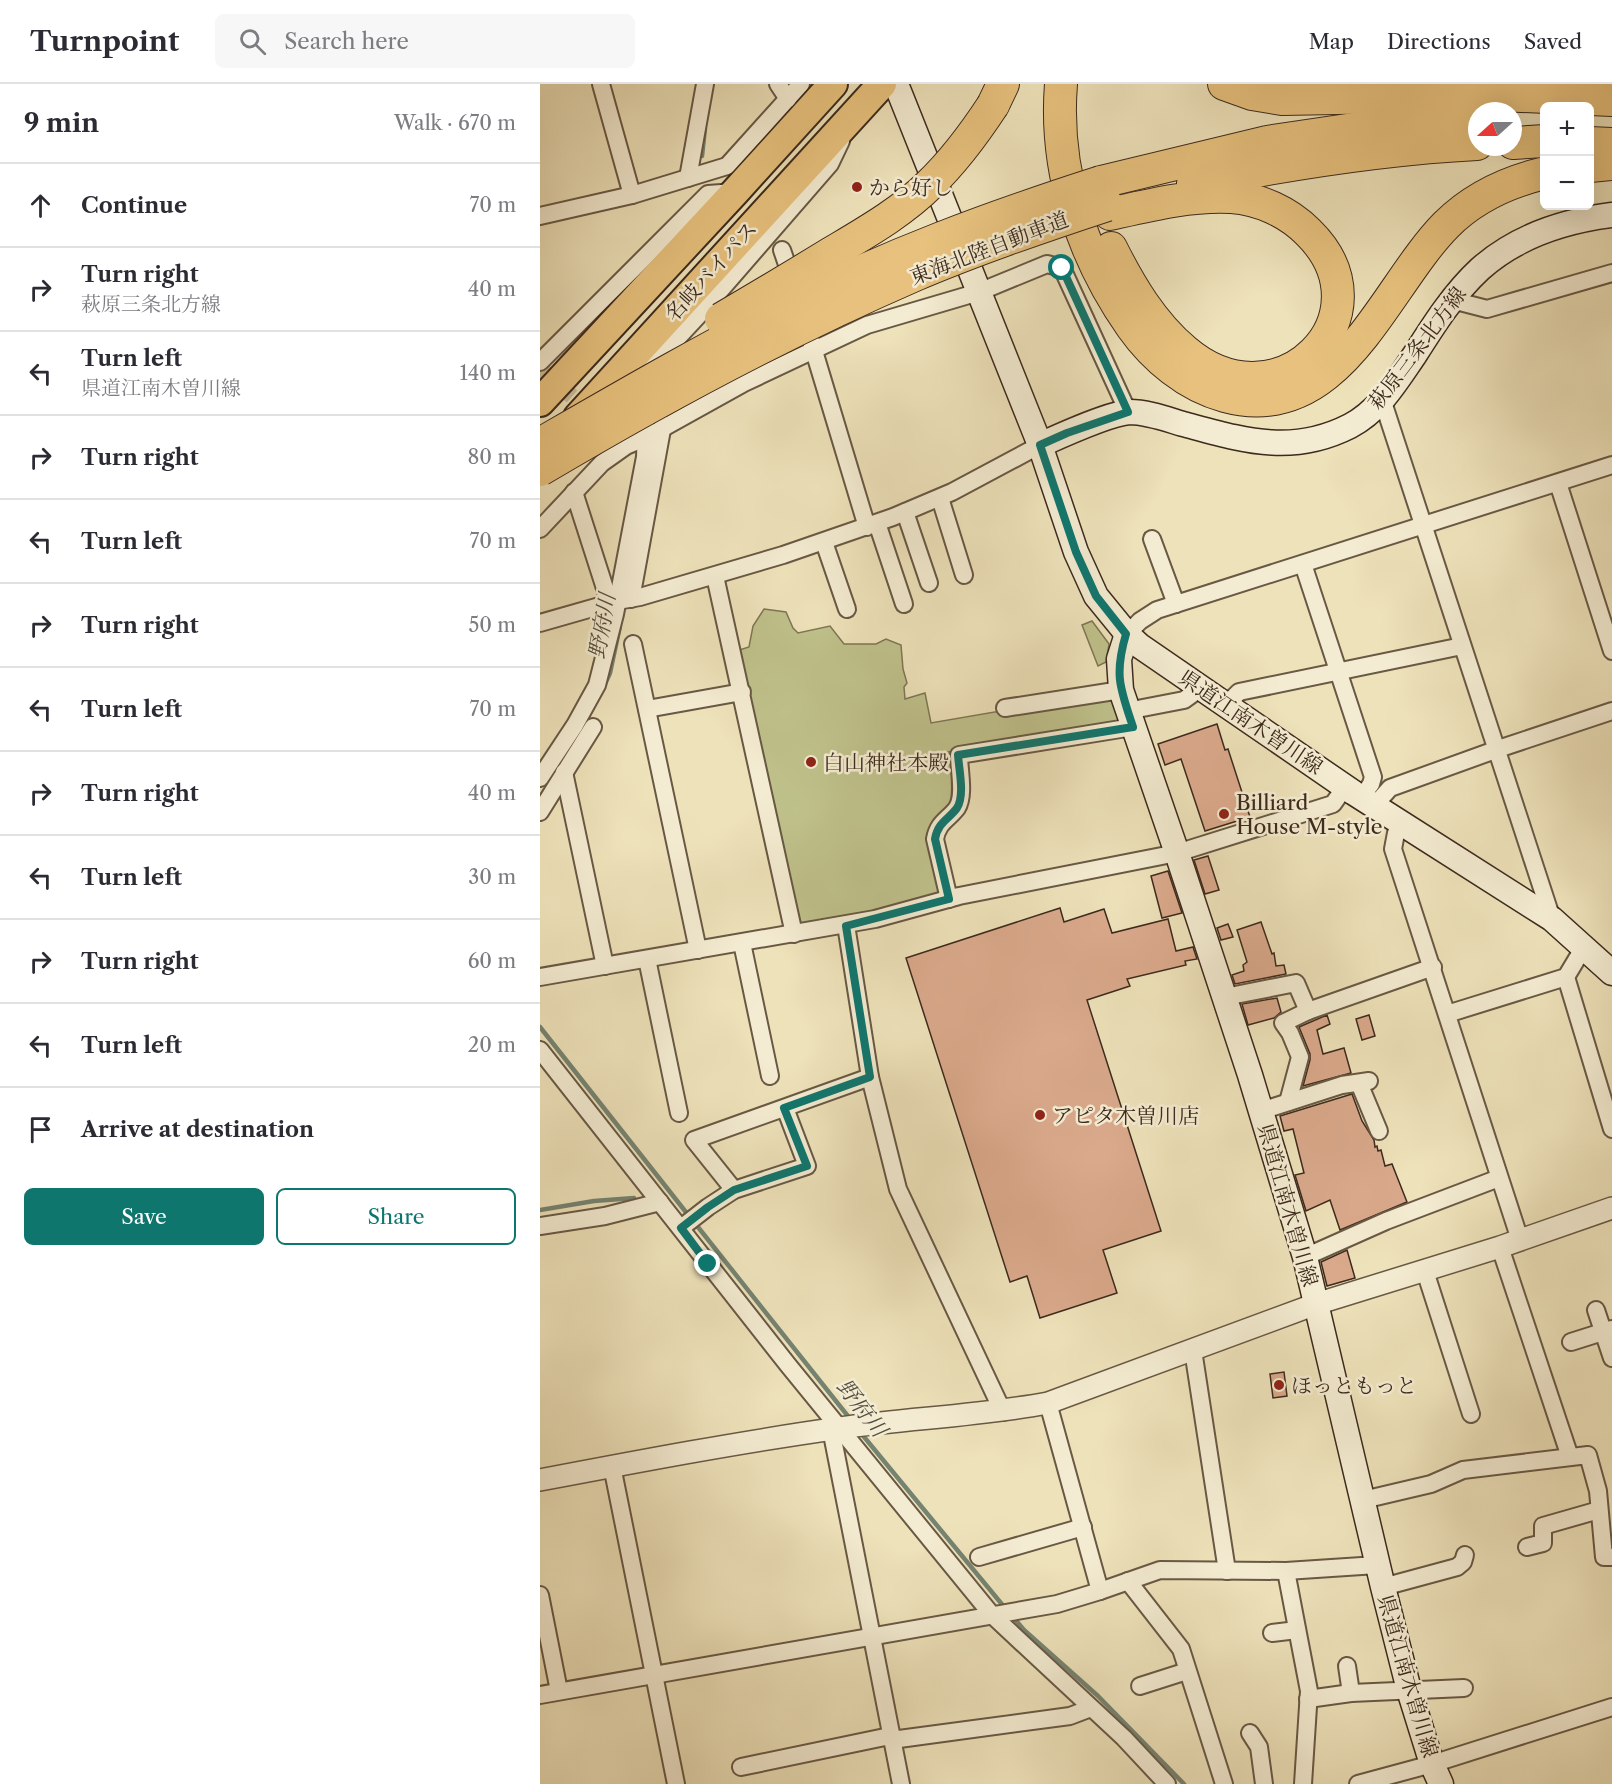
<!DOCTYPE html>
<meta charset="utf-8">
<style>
:root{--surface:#fff;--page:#f7f7f7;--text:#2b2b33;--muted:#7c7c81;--line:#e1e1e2;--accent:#0f766e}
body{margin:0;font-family:"Libre Caslon Text","Noto Serif JP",serif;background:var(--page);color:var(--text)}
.controls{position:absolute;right:18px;top:18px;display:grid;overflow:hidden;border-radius:9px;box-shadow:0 6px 24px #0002}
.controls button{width:54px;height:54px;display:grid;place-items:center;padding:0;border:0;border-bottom:2px solid var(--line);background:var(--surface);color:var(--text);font:30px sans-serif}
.compass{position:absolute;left:928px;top:18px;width:54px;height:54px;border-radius:50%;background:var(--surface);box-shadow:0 6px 24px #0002;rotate:249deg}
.stop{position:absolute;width:18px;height:18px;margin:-14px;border:4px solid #0f766e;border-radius:50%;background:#fff}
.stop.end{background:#0f766e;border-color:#fff;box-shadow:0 2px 6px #0008}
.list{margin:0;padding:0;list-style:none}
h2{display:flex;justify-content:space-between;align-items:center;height:78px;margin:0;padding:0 24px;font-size:26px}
h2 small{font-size:20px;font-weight:400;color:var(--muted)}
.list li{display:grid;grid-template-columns:39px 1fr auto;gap:18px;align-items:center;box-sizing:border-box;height:84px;padding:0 24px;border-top:2px solid var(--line)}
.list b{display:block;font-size:22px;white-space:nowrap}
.list p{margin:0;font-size:20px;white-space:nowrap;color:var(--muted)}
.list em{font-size:20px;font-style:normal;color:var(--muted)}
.actions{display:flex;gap:12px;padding:18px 24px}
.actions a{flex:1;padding:14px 0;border:2px solid var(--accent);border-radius:9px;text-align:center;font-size:21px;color:var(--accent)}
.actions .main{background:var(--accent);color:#fff}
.icon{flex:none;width:33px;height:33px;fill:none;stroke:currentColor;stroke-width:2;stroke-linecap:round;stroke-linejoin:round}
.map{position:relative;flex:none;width:1072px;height:1700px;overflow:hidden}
header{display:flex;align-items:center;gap:36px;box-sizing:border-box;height:84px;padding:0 30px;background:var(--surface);border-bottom:2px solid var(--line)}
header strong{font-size:28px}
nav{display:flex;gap:33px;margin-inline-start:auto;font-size:21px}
.search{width:420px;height:54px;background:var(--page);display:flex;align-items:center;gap:15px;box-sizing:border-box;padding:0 21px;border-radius:9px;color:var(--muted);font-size:22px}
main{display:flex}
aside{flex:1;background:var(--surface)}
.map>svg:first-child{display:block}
</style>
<header>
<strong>Turnpoint</strong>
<div class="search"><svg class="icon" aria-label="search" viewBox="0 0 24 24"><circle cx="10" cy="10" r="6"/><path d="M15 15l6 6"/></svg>Search here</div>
<nav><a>Map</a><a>Directions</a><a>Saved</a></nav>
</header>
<main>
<aside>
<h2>9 min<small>Walk · 670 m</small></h2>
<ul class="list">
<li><svg class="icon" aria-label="ahead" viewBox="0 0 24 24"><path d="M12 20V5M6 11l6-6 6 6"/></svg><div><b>Continue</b></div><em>70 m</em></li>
<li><svg class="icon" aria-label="right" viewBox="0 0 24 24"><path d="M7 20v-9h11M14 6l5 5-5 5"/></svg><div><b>Turn right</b><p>萩原三条北方線</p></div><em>40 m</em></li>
<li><svg class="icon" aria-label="left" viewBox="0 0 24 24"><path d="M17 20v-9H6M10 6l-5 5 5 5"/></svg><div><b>Turn left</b><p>県道江南木曽川線</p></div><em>140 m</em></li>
<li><svg class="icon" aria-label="right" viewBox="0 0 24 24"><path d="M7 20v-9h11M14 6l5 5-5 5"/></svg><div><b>Turn right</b></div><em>80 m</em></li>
<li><svg class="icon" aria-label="left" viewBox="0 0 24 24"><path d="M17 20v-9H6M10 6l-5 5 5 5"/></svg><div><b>Turn left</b></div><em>70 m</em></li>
<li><svg class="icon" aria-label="right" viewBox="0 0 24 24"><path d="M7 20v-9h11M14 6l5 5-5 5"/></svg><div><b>Turn right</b></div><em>50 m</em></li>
<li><svg class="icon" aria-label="left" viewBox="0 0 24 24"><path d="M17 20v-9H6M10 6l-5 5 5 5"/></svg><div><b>Turn left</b></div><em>70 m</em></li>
<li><svg class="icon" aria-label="right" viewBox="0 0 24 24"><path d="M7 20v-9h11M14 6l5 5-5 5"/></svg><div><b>Turn right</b></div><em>40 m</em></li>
<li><svg class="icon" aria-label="left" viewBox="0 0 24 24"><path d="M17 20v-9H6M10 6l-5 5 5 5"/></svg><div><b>Turn left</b></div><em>30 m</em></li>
<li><svg class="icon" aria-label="right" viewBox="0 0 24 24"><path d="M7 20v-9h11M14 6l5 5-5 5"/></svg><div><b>Turn right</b></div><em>60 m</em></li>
<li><svg class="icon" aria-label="left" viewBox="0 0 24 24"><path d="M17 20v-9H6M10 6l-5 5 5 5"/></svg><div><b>Turn left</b></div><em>20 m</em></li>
<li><svg class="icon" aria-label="arrive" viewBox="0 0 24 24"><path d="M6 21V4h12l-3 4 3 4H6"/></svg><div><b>Arrive at destination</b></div></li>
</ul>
<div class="actions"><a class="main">Save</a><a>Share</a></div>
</aside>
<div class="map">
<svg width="1072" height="1700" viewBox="0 0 1072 1700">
<rect width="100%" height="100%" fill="#eee2ba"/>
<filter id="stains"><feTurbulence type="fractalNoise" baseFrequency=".00333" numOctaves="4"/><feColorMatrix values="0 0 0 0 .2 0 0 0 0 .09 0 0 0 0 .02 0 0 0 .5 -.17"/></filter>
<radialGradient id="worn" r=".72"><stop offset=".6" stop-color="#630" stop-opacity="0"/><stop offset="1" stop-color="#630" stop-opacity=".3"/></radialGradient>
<g fill="#bfc18b" stroke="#7e7654" stroke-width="1.5">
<path d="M224,525L246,528L253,544L258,549L290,542L304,560H336L346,555L361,561L363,585L367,599L364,603L365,615L385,609L391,639L581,606L591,637L408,668L417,683L415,717L401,744V817L263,848L193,568L209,563L213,542Z"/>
<path d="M552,537L569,560L566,578L558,582L542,541Z"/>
</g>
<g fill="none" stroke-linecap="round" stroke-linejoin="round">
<g stroke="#758371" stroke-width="4.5">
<path d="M162,72L165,44"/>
<path d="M65,600L70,589L80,542"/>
<path d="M18,684L28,665"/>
<path d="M0,943L149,1132"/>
<path d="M0,1126L54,1117L94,1114"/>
<path d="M154,1138L311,1336"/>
<path d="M320,1348L465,1524"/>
<path d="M473,1533L484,1546L558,1612L644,1700"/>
</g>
</g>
<g fill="#daa98c" stroke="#3c2a1d" stroke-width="1.5">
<path d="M677,640L685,666L688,665L710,733L665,747L641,675L625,681L618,660Z"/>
<path d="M668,772L679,806L665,810L654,776Z"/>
<path d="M628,787L642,829L622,834L611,792Z"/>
<path d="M520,824L524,838L564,825L572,849L628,835L636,867L653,863L657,875L645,877L646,881L587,895L590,902L547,916L621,1147L563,1166L577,1209L500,1234L487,1192L470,1198L366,874Z"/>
<path d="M721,838L732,870L734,869L736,882L744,881L746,890L695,900L692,891L704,887L703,881L707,878L697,846Z"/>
<path d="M688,840L693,853L681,856L677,844Z"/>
<path d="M737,914L741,928L734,934L708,941L702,920Z"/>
<path d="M787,931L790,940L777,946L783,970L804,964L811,989L763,1002L770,976V970L759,943Z"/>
<path d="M829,931L835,952L822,956L816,935Z"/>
<path d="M812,1010L822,1037L834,1056L835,1063L837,1062L838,1067L841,1066L845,1082L852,1080L867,1118L800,1146L790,1116L766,1127L755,1091L764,1089L753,1045L744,1047L740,1032Z"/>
<path d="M807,1166L815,1194L787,1202L781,1178Z"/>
<path d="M744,1288L747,1312L733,1314L730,1290Z"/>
</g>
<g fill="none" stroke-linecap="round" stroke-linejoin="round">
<path stroke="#cabd9b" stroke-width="16" stroke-dasharray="16 8" stroke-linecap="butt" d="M2,286L52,330"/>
<g stroke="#685844" stroke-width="20">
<g id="minor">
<path d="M61,0L92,111"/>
<path d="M238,0L248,15"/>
<path d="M148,94L165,0"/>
<path d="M0,132L92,111L187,82L261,0"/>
<path d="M242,166L253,198"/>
<path d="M912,216L947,225L1072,189"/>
<path d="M271,257L327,443"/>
<path d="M0,278L168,110L195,108"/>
<path d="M103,291L158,232L290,80L301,57"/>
<path d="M842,315L1012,835"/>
<path d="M1018,399L1072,567"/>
<path d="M34,408L70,520"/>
<path d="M400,414L424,491"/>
<path d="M365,428L389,499"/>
<path d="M337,439L364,520"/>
<path d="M0,445L62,379L86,362L105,354L204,299L327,241L439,208L507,180L522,184L588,328"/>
<path d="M612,455L636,520"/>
<path d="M284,458L307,525"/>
<path d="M763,480L833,693L831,700L822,713"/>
<path d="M175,492L254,850"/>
<path d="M91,515L123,340"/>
<path d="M0,539L77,517L100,513L243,471L353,433L412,408L500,361"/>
<path d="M587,550L600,537L617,526L1072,381"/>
<path d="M93,560L158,866"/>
<path d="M686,621L699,608L922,562"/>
<path d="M465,624L581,606"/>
<path d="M107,625L202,608"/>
<path d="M587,627L644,616L651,611L657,602"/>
<path d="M24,688L65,882"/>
<path d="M0,694L35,641L57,601L75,530L105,373L106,344"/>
<path d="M834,722L850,704L958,665L1072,627"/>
<path d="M0,728L53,643"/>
<path d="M861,739L856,749L853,765L980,1156"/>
<path d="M409,815L395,755C398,738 408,736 417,724C425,711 419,686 419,671L593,643"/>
<path d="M306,841L330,993L358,1105L463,1328"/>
<path d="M202,859L230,992"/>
<path d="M107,875L139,1029"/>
<path d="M0,893L335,835L419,812L637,769L793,720L805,703"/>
<path d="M1026,893L1072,1045"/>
<path d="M685,913L756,899L768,927L893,883"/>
<path d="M907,930L1026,893L1044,863"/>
<path d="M0,966L248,1281L452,1531L584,1654L627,1700"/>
<path d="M819,999L839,1047"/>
<path d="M748,1018L760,973L750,949L743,939L768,927"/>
<path d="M721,1027L802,1001L829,997"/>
<path d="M194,1106L154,1056L330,993"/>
<path d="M0,1142L65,1132L120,1118"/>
<path d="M141,1144L168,1123L194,1106L267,1082L245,1024"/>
<path d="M960,1163L1030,1373"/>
<path d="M765,1173L846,1137L959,1094"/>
<path d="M885,1187L931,1330"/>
<path d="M1056,1226L1072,1274"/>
<path d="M1031,1258L1072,1245"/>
<path d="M653,1266L687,1487"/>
<path d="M508,1319L560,1507"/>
<path d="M291,1345L361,1700"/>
<path d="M72,1382L136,1700"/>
<path d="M823,1416L891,1400L923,1386L1048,1371L1058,1407L1064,1473H1072"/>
<path d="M987,1463L1003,1459V1442L1059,1426"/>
<path d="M439,1473L543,1443"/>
<path d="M746,1487L769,1607L763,1700"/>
<path d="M588,1497L641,1565L684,1700"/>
<path d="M843,1503L917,1483L923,1478L925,1471"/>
<path d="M0,1511L19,1607"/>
<path d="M732,1549L757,1546"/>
<path d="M807,1582L811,1609"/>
<path d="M600,1602L647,1587"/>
<path d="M0,1611L517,1520L560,1507L620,1486L746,1487L837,1481"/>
<path d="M768,1615L811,1609L924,1604"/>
<path d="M710,1649L719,1663L724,1700"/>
<path d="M201,1683L345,1653L359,1655L530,1632L551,1624"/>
<path d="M818,1700L892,1680L1072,1623"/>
</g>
</g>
<g stroke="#685844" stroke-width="24">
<path id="tertiary" d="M0,1396C100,1377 200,1358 300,1344C370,1334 439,1332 508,1319L776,1220L960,1163L1072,1124"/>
</g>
<g stroke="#3c2a1d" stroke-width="27">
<g id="secondary">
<path d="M356,0L500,361L536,468L556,512L587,550L600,562L814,709L1012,835L1072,889"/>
<path d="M500,361C520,352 570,329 590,328C607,328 626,335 643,340C703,356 751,372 810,342C839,327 856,298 874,272C893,242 913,210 940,185C976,153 1024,137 1072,131"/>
<path d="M587,550L579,575L581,606L637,769L710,991L765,1173L843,1503L869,1606L892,1680L901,1700"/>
</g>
</g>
<g stroke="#3c2a1d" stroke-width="32">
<g id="trunk">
<path d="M0,318L195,108L293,0"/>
<path d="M38,333L342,0"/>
</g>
</g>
<g stroke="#3c2a1d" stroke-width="34">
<g id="motorway">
<path d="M521,0C514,87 542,172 592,243C614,274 647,302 685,312C799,343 843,205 906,141C933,114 967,98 1005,89"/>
<path d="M684,0L712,10L742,15L961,11L1072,16"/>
<path d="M453,21L463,0"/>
<path d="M973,59L1005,57"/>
<path d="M1050,59L1072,60"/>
<path d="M1050,82L1072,80"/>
<path d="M561,98L727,58L814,45L937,35"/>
<path d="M653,99C747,80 841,65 937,60"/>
<path d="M570,130C610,121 650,111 691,113C720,115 748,128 768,148C853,231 739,347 645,267C612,239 590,202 571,164"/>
</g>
</g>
<use href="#minor" stroke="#f4ecd2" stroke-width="16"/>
<use href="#tertiary" stroke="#f4ecd2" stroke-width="21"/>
<use href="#secondary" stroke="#f4ecd2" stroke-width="24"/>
<use href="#trunk" stroke="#e7c17d" stroke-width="28"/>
<use href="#motorway" stroke="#e7c17d" stroke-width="32"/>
<g stroke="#3c2a1d" stroke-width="34" stroke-linecap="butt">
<g id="motorway-bridge">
<path d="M181,235C217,214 252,193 288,171C323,150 361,129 390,100C415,76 434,50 453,21"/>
<path d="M0,360C80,314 161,267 243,225C345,172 452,133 561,98"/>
<path d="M0,386C121,314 246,247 375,191C438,164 503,142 567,121"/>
</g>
</g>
<use href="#motorway-bridge" stroke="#e7c17d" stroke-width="32"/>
</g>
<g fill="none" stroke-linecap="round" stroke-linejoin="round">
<path stroke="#0f766e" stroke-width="8" d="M168,1180L141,1144L168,1123L194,1106L267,1082L244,1024L330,993L306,842L409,815L395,755C398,738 408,736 417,724C425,711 419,686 418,671L593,643C580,604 574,591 586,550L556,512L536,468L500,361L527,349L588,328L522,184"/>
</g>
<g fill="#8f2418" stroke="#f4ecd2" stroke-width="2">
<circle cx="317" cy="103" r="6"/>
<circle cx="271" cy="678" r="6"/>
<circle cx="684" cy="730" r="6"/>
<circle cx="500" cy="1031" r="6"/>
<circle cx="739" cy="1301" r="6"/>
</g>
<g text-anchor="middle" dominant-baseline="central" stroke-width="5" stroke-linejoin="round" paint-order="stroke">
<g font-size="21" fill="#3c2a1d" stroke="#f4ecd2" text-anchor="start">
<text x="329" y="103">から好し</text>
<text x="283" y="678">白山神社本殿</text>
<text x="696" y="718">Billiard<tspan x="696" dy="24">House M-style</tspan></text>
<text x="512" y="1031">アピタ木曽川店</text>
<text x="751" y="1301">ほっともっと</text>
</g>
<g font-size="21" fill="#3c2a1d" stroke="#f4ecd2">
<text transform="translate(449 164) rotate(-21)">東海北陸自動車道</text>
<text transform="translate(171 187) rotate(-48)">名岐バイパス</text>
<text transform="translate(877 264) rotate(-53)">萩原三条北方線</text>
<text transform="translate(711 638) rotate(34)">県道江南木曽川線</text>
<text transform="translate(748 1121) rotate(74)">県道江南木曽川線</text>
<text transform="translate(868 1592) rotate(74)">県道江南木曽川線</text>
</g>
<g font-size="22" font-style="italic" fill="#544f40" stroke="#f4ecd2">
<text transform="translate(62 542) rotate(-80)">野府川</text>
<text transform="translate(322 1324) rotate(52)">野府川</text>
</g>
</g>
<rect width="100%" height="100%" filter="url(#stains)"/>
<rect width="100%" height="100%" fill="url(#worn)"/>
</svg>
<div class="controls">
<button>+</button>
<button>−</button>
</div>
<svg class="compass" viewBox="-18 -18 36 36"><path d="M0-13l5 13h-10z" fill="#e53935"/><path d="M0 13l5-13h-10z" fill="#7c7c81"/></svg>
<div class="stop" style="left:522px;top:184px"></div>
<div class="stop end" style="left:168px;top:1180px"></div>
</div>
</main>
